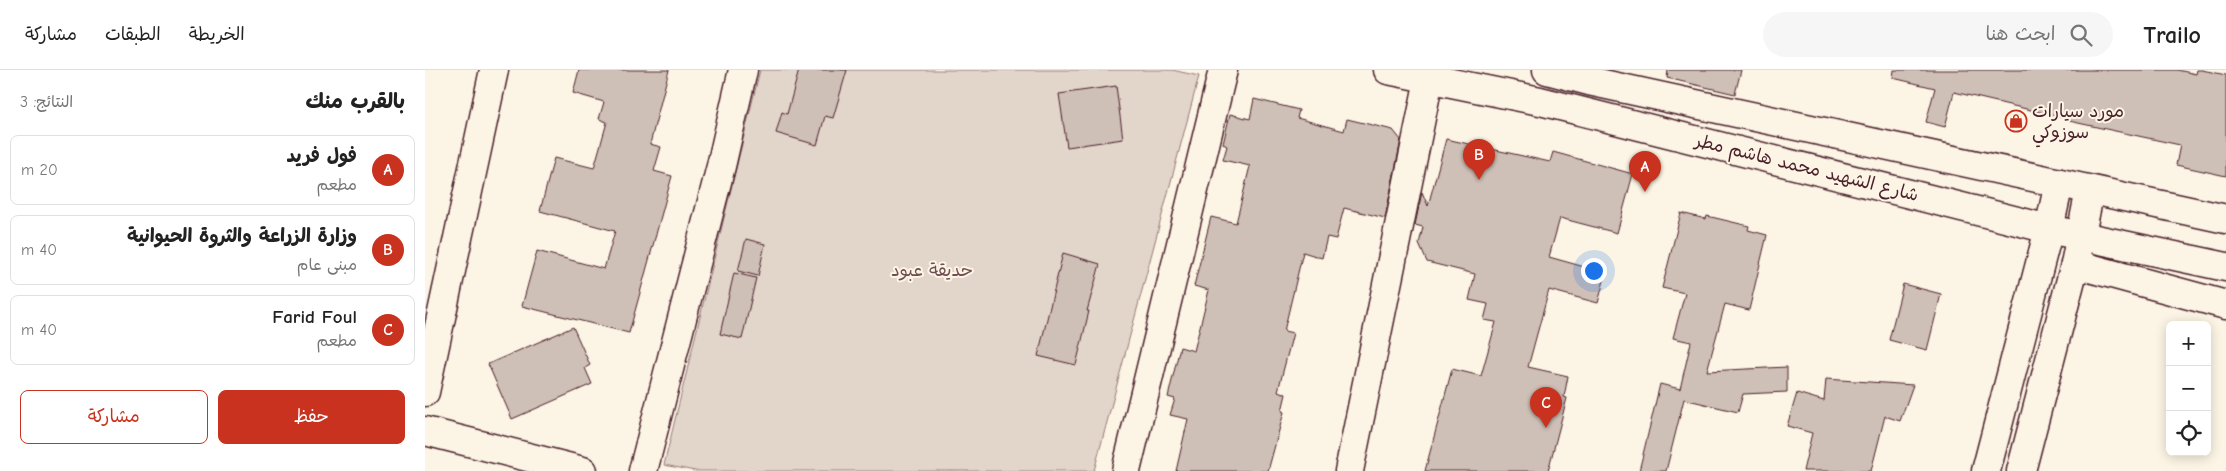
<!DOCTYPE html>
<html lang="ar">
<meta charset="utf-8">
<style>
:root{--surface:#fff;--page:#f6f6f6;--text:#222;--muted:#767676;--line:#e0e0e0;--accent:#c8321e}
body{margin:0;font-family:"Comic Neue","Playpen Sans Arabic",sans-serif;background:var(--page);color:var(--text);direction:rtl}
.controls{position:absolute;right:15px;bottom:15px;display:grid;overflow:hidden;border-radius:8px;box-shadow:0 2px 12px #0003}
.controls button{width:45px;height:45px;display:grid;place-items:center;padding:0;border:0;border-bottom:1px solid var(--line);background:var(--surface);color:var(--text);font:25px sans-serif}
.you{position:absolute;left:1168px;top:200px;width:18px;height:18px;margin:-12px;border:4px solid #fff;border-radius:50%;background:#1a73e8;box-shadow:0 0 0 8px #1a73e833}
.badge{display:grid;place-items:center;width:32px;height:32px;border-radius:50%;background:var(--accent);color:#fff;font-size:16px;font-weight:700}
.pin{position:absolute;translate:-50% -41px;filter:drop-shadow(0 1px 2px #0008)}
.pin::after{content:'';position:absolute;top:26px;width:18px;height:15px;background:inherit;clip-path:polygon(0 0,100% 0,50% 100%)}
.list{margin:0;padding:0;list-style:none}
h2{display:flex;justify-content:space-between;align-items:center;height:65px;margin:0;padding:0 20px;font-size:21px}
h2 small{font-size:16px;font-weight:400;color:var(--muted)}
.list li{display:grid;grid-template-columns:32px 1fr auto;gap:15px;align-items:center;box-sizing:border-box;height:70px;margin:0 10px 10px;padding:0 10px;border:1px solid var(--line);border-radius:8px}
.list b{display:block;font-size:19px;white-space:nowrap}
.list p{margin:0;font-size:16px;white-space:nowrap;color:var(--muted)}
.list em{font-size:16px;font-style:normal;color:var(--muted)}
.actions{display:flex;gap:10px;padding:15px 20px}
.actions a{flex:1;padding:11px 0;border:1px solid var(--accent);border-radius:8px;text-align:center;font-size:18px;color:var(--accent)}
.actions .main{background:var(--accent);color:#fff}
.icon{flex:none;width:28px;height:28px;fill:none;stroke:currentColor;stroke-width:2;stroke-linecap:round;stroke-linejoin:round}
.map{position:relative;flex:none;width:1801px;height:401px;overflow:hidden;direction:ltr}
header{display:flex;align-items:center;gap:30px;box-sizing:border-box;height:70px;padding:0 25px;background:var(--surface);border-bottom:1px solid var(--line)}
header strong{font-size:24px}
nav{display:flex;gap:28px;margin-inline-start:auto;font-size:18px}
.search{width:350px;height:45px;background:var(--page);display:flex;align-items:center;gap:12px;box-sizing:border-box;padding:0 18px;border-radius:28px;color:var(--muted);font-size:19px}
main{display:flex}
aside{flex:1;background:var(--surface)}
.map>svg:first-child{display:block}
</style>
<header>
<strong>Trailo</strong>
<div class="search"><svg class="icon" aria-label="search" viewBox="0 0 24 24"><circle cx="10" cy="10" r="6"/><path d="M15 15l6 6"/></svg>ابحث هنا</div>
<nav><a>الخريطة</a><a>الطبقات</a><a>مشاركة</a></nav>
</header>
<main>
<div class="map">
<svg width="1801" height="401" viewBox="0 0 1801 401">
<rect width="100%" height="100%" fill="#fcf5e5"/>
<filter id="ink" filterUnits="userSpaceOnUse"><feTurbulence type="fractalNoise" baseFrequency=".02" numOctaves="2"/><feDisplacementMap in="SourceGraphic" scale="10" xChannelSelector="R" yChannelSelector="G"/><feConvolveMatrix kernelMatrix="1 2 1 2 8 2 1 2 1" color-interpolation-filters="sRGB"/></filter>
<g filter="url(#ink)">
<path fill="#e2d5ca" stroke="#967a7a" d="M335,0H747L774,6L669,401H270L239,395Z"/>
<g fill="#cfc0b7" stroke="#4a1f2b">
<path d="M154,0H244L225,74L236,77L229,101L247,106L204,263L97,236L112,181L179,199L190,161L115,141L129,88L169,98L182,52L174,49L179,32L148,23Z"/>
<path d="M374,0H422L408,48L400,46L392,75L351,63L357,42L362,44Z"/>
<path d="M1243,0H1316L1310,24L1242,8Z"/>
<path d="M1469,0H1752L1771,4L1772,0H1777L1801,5V106L1751,95L1755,75L1644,51V49L1529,22L1520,57L1501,52L1510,18L1468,8Z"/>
<path d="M691,16L698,69L642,77L634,24Z"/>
<path d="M829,29L874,40L872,48L919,61L922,49L968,60L976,70L960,148L919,138L911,169L902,167L897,188L878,182L859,261L868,263L853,321L861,324L857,341L859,342L843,401H751L763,349L745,345L750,329L743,327L755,277L769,281L784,220L769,216L786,147L811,153L825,96L798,90L802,76L798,74L805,44L825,49Z"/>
<path d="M1021,69L1125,92L1128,82L1208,104L1192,163L1135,148L1124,187L1181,203L1173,233L1124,220L1103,297L1143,306L1139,327L1142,328L1123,401H1000L1027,299L1056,306L1071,252L1059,250L1063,234L1044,230L1050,204L1002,192L994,174L998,157L990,155L997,122L1003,136Z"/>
<path d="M1256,143L1281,149L1282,146L1324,156L1323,160L1342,165L1324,240L1300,234L1282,301L1362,297V322L1318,324L1313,342L1259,329L1241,401H1214L1235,314L1255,319L1266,272L1248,268L1260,223L1237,218Z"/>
<path d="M321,169L340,174L333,206L313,201Z"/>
<path d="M638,183L675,194L662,241H664L651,295L613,286Z"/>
<path d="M309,203L331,208L317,269L295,264Z"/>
<path d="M1478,214L1516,224L1502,280L1464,270Z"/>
<path d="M148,257L165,295L160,298L167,314L87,349L63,294Z"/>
<path d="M1401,309L1488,315L1475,351L1460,346L1446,401H1378L1387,363L1362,356L1372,323L1399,331Z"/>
</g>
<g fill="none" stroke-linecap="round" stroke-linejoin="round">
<g stroke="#4a1f2b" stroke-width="31">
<g id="minor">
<path d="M1650,194L1801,235"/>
<path d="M0,322L69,0"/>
<path d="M0,361L158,401"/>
<path d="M218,401L296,96L318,0"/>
<path d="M701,401L798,0"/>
<path d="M924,401L1004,9"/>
</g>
</g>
<g stroke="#4a1f2b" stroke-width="31">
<g id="tertiary">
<path d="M1561,401L1624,159L1634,113"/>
<path d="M1596,401L1650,194L1665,120"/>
</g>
</g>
<g stroke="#4a1f2b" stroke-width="31">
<g id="primary">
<path d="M963,0L1115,31L1624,159L1801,197"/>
<path d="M1122,0L1164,11L1801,149"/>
</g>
</g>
<use href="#minor" stroke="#fcf5e5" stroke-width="28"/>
<use href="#tertiary" stroke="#fcf5e5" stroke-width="28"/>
<use href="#primary" stroke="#fcf5e5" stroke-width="28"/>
</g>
</g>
<defs>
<g id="shop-ring" transform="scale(1.125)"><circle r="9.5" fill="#fcf5e5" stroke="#c8321e" stroke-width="1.5"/><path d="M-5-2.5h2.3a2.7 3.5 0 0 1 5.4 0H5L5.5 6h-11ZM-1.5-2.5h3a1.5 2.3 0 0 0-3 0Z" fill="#c8321e"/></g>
</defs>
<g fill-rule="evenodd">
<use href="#shop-ring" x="1591" y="51"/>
</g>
<g text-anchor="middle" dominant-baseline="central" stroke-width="4" stroke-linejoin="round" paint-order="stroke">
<g font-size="18" fill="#4a1f2b" stroke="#fcf5e5" text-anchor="start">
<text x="1607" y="41">مورد سيارات<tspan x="1607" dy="21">سوزوكي</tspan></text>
</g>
<g font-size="18" fill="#4a1f2b" stroke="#fcf5e5">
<text transform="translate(1382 98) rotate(14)">شارع الشهيد محمد هاشم مطر</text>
</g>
<g font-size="18" fill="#704c53" stroke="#fcf5e5">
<text x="507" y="200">حديقة عبود</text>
</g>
</g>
</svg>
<div class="controls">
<button>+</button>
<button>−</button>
<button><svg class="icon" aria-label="locate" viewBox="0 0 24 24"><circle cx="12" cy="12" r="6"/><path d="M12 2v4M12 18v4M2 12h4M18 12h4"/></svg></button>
</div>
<div class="you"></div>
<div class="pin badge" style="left:1220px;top:122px">A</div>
<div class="pin badge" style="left:1054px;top:110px">B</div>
<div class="pin badge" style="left:1121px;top:358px">C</div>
</div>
<aside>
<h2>بالقرب منك<small>النتائج: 3</small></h2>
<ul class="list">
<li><span class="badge">A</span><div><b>فول فريد</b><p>مطعم</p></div><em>20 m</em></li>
<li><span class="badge">B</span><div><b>وزارة الزراعة والثروة الحيوانية</b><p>مبنى عام</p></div><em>40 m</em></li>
<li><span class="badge">C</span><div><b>Farid Foul</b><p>مطعم</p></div><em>40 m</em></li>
</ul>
<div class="actions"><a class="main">حفظ</a><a>مشاركة</a></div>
</aside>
</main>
